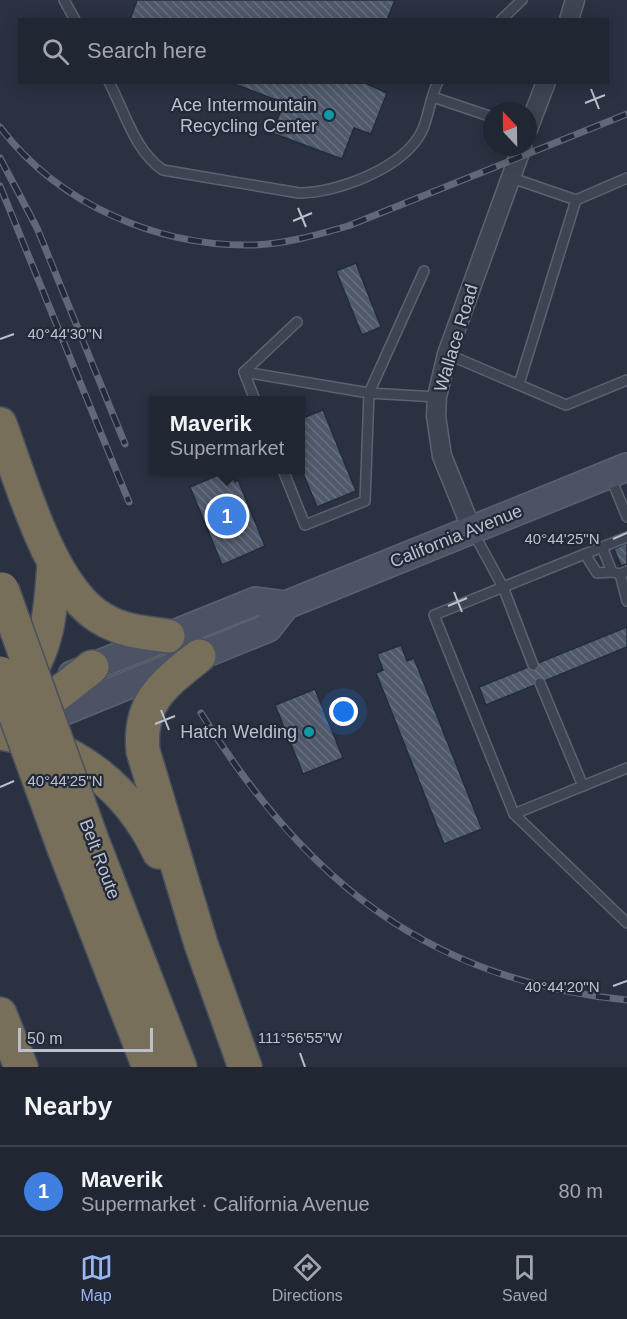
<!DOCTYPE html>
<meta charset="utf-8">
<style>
:root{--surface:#202632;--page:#282e3a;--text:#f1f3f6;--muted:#a2a5ac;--line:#3d434d;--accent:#9ab5f2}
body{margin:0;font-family:Arial,sans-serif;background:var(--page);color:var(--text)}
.compass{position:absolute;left:483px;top:102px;width:54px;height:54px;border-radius:50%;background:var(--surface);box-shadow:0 3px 15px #0003;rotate:338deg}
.scale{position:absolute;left:18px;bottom:15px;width:135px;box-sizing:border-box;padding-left:6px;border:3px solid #bbc0cc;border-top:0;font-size:16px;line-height:21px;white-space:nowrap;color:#bbc0cc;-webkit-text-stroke:4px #222938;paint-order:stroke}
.you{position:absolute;left:344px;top:712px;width:21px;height:21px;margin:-15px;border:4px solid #fff;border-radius:50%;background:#1a73e8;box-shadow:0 0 0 9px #1a73e833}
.badge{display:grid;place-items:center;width:39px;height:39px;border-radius:50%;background:var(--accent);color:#fff;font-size:20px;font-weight:700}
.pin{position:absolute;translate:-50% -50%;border:3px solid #fff;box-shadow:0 2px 6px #0006}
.popup{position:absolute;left:149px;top:396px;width:156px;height:78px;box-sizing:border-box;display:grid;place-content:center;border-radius:0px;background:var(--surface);filter:drop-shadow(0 2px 4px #0005);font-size:20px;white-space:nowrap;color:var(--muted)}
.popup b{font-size:22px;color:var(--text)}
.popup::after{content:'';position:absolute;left:50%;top:100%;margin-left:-12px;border:12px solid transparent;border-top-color:var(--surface)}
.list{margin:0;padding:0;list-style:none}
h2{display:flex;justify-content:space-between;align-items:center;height:78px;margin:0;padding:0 24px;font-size:26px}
h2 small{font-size:20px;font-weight:400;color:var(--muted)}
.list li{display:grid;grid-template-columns:39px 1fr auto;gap:18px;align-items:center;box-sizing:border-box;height:90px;padding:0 24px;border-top:2px solid var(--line)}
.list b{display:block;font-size:22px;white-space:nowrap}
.list p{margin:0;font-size:20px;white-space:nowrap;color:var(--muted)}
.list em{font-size:20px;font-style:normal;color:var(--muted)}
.icon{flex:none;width:33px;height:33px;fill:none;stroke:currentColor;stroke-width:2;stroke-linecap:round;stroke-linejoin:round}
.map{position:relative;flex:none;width:627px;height:1067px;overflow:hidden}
.search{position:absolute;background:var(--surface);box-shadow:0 3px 15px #0003;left:18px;right:18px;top:18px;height:66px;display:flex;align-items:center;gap:15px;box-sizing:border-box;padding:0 21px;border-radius:0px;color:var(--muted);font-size:22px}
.sheet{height:168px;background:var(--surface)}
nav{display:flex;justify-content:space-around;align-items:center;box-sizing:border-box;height:84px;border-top:2px solid var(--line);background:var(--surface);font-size:16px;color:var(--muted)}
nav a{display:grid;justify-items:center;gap:3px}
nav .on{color:var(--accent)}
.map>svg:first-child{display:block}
</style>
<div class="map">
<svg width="627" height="1067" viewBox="0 0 627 1067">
<defs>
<pattern id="building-back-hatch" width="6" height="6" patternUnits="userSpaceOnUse" patternTransform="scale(1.5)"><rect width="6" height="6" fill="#50596b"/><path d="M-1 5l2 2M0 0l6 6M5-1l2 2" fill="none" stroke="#676f7f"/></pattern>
</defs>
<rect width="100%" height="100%" fill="#2a3242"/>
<g fill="url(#building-back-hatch)" stroke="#242b3a" stroke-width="1.5">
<path d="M137,0H395L387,20H130Z"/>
<path d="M229,82H363L387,93L371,134L354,128L342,159L272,133L284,103Z"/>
<path d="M356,263L381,327L362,335L336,271Z"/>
<path d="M323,410L356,491L317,507L300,466V419Z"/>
<path d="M230,470L235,482L238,480L265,546L222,565L190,487Z"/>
<path d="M627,543V564L621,566L614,549Z"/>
<path d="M627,627V647L486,705L479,687Z"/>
<path d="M401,645L407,661L414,658L482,829L444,844L376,673L383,670L377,654Z"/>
<path d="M315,689L343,758L303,774L275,705Z"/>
</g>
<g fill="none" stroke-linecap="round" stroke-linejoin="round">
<g stroke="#5c6270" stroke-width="12">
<g id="lane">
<path d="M64,0L75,20"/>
<path d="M501,20L522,0"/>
<path d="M109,82C125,112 134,150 163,170L299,193C337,193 404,168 422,131C429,116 430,97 438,82"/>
<path d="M433,97L492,117"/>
<path d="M512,178L576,200L519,384"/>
<path d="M576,200L627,178"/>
<path d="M447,354L566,405L627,380"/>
<path d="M244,372L369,393L424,271"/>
<path d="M255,400L244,372L297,322"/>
<path d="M283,470L305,525L365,501L369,393L437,397"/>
<path d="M610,476L627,517"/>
<path d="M473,532L503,587L533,665"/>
<path d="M627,537L434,615L514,814L627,768"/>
<path d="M602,547L612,572L620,574L627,571"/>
<path d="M585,554L597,573L612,572"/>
<path d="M620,574L627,601"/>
<path d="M540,683L583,786"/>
<path d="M514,814L627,923"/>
</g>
</g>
<g stroke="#5c6270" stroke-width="21">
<g id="street">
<path d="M569,20L575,0"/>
<path d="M528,129L546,82"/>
<path d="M472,530L442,456L436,416L437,397L447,354L522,147"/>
</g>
</g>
<g stroke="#5c6270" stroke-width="30">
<g id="secondary">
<path d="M72,675L256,601L286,605L627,467"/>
<path d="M30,725L268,628L286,605"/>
</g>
</g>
<g stroke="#484f5d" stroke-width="36">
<g id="highway">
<path d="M0,424C21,480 50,588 101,618C121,631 145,633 168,636"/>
<path d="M199,656C164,684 138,702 143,751L201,944L245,1067"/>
<path d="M18,688C49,652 51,608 54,563"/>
<path d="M23,721L92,667"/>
<path d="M0,733C72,743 129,788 159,852"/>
<path d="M92,840L180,1067"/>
<path d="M65,851L149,1067"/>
<path d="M0,1014L21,1067"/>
</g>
</g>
<use href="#lane" stroke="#3e4552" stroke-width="9"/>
<use href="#street" stroke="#3e4552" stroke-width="18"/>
<use href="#secondary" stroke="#4c5365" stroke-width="27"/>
<use href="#highway" stroke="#786f5b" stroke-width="33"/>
<g stroke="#606879" stroke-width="7">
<g id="rail">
<path d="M0,127C58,204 158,247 253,245C285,244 317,235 348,226L627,114"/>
<path d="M0,158L37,228L125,444"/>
<path d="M0,186L129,502"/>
<path d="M201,713C303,878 427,981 627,1000"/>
</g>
</g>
<use href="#rail" stroke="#222938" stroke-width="4.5" stroke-dasharray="14" stroke-linecap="butt"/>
<g stroke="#484f5d" stroke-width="36" stroke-linecap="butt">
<g id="highway-bridge">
<path d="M2,589L92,840"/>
<path d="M0,673L65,851"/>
</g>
</g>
<use href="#highway-bridge" stroke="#786f5b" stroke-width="33"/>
</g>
<path fill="none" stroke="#bbc0cc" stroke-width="2" d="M591,89L599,109M585,103L605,95M298,208L306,227M293,221L312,213M0,339L14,334M613,539L627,533M454,592L462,612M448,606L467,598M161,710L169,730M155,724L175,716M0,787L14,781M613,986L627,981M300,1053L305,1067"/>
<g fill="#0f9aa8" stroke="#222938" stroke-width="2">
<circle cx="329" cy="115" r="6"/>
<circle cx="309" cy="732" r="6"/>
</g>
<g text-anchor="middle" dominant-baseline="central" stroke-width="4.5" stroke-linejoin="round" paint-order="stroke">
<g font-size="18" fill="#bbc0cc" stroke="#222938" text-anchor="end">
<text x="317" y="105">Ace Intermountain<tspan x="317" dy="21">Recycling Center</tspan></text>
<text x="297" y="732">Hatch Welding</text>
</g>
<g font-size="18" fill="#bbc0cc" stroke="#222938">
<text transform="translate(456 338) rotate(-73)">Wallace Road</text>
<text transform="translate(456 536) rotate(-22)">California Avenue</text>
<text transform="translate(100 859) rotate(69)">Belt Route</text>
</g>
</g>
<g font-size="15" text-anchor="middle" fill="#bbc0cc" stroke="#222938" stroke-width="4.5" stroke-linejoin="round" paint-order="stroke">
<text x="65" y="339">40°44'30"N</text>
<text x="562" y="544">40°44'25"N</text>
<text x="65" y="786">40°44'25"N</text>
<text x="562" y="992">40°44'20"N</text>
<text x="300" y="1043">111°56'55"W</text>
</g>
</svg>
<svg class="compass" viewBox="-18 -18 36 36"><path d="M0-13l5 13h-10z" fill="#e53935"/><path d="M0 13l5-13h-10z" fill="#a2a5ac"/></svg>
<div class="scale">50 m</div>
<div class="you"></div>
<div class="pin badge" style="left:227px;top:516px;background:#3f7fe0">1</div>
<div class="popup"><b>Maverik</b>Supermarket</div>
<div class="search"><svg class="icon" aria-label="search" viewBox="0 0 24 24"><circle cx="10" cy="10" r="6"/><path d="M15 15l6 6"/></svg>Search here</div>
</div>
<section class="sheet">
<h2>Nearby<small></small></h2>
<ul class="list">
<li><span class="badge" style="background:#3f7fe0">1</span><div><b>Maverik</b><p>Supermarket · California Avenue</p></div><em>80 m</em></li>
</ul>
</section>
<nav>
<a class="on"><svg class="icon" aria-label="map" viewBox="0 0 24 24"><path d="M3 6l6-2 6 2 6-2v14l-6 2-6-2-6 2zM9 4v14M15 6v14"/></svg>Map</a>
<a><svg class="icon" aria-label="directions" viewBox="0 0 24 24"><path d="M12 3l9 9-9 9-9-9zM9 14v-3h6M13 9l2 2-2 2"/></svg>Directions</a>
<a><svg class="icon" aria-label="saved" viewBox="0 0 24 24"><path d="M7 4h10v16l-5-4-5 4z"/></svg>Saved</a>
</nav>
